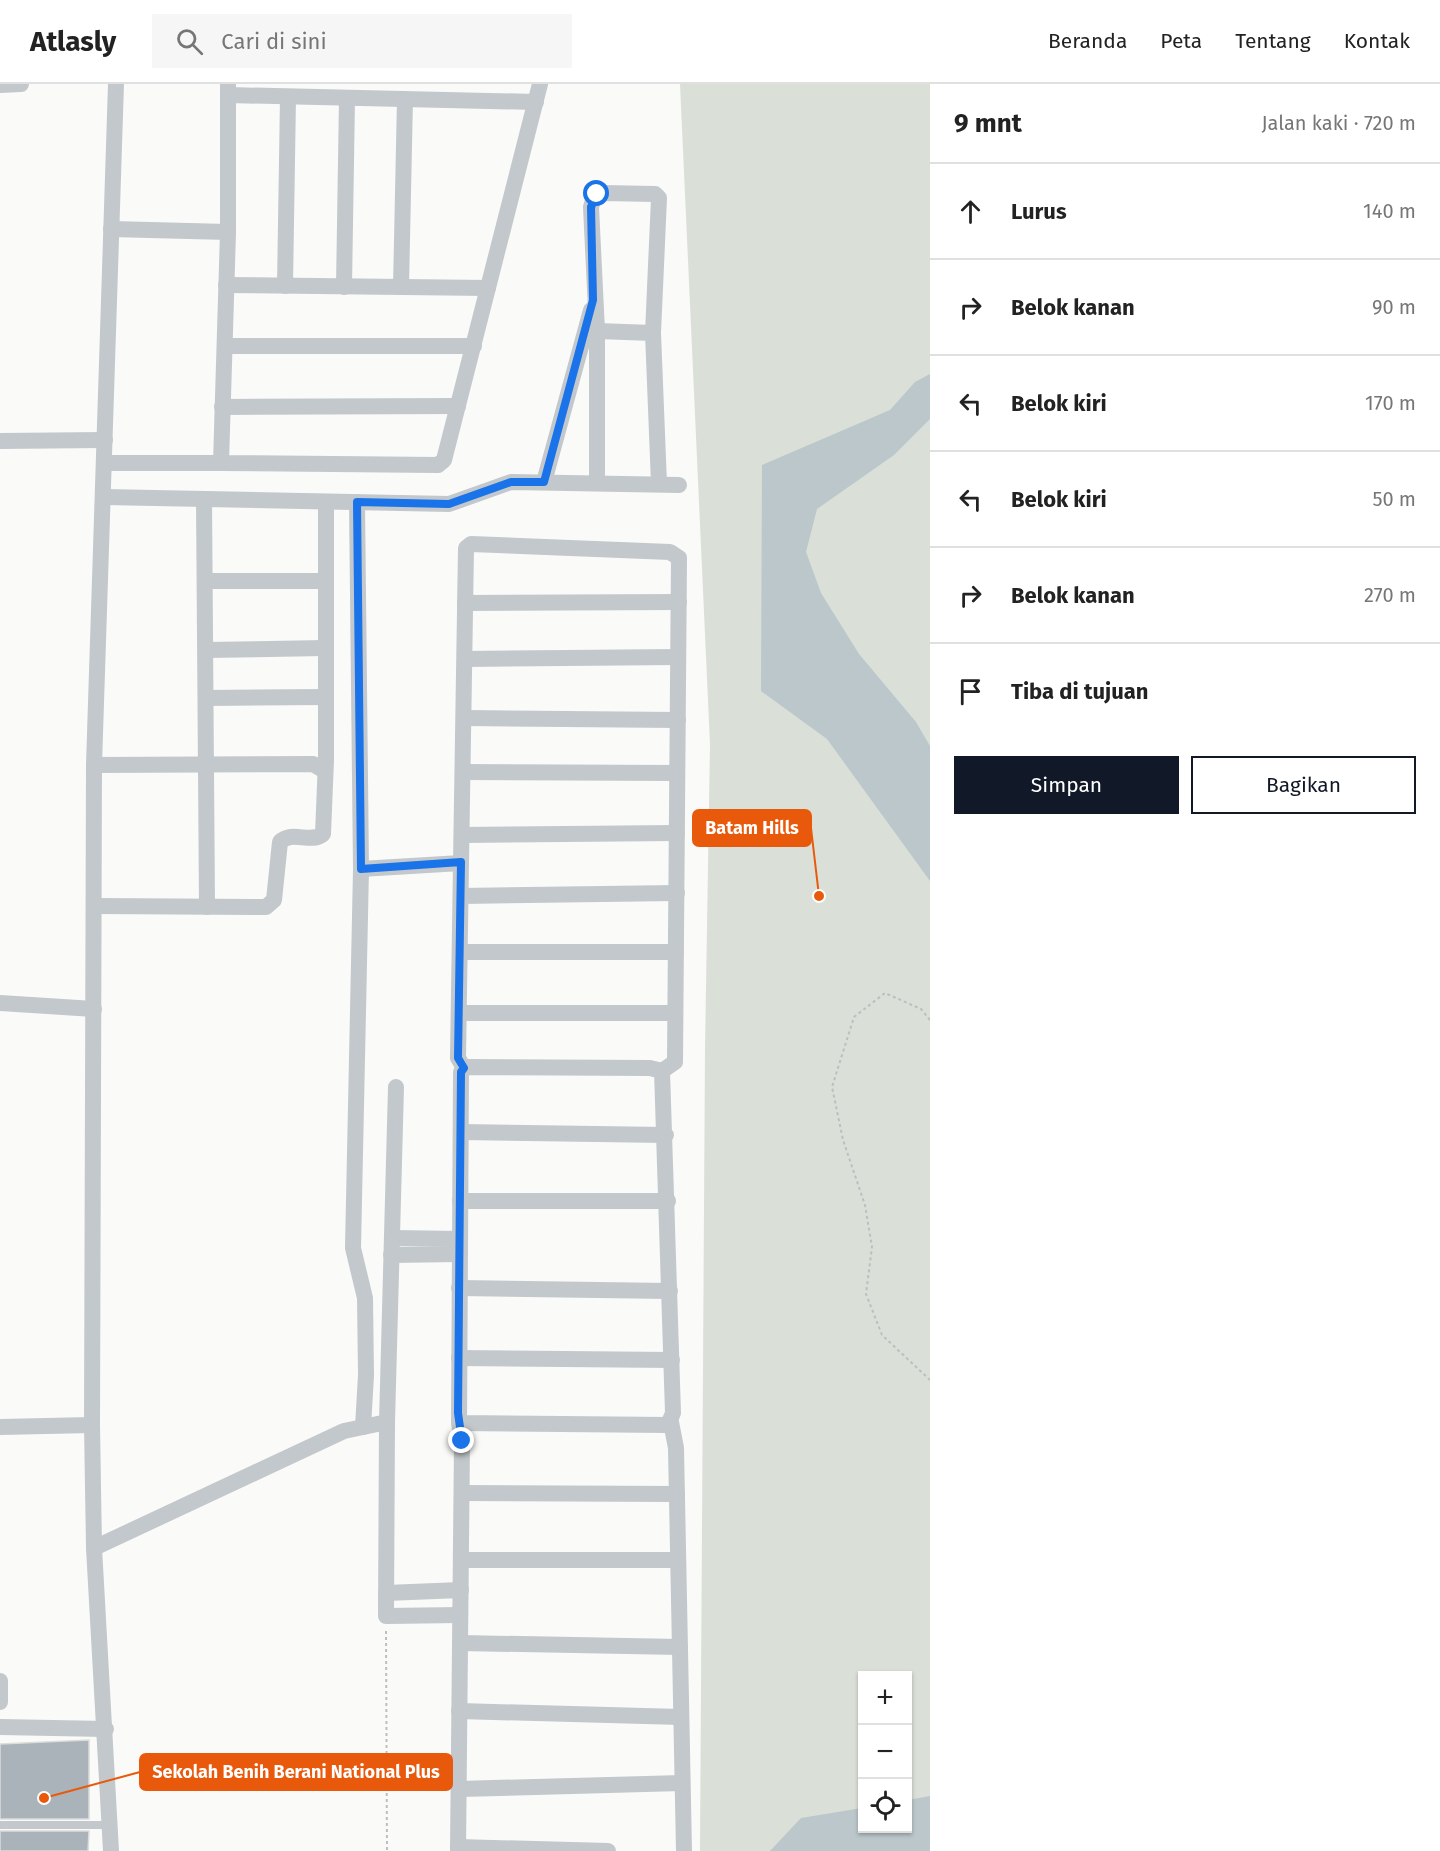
<!DOCTYPE html>
<html lang="id">
<meta charset="utf-8">
<style>
:root{--surface:#fff;--page:#f6f6f6;--text:#222;--muted:#767676;--line:#e0e0e0;--accent:#111827}
body{margin:0;font-family:"Fira Sans",sans-serif;background:var(--page);color:var(--text)}
.controls{position:absolute;right:18px;bottom:18px;display:grid;overflow:hidden;border-radius:0px;box-shadow:0 2px 4px #0004}
.controls button{width:54px;height:54px;display:grid;place-items:center;padding:0;border:0;border-bottom:2px solid var(--line);background:var(--surface);color:var(--text);font:30px sans-serif}
.stop{position:absolute;width:18px;height:18px;margin:-14px;border:4px solid #1a73e8;border-radius:50%;background:#fff}
.stop.end{background:#1a73e8;border-color:#fff;box-shadow:0 2px 6px #0008}
.list{margin:0;padding:0;list-style:none}
h2{display:flex;justify-content:space-between;align-items:center;height:78px;margin:0;padding:0 24px;font-size:26px}
h2 small{font-size:20px;font-weight:400;color:var(--muted)}
.list li{display:grid;grid-template-columns:39px 1fr auto;gap:18px;align-items:center;box-sizing:border-box;height:96px;padding:0 24px;border-top:2px solid var(--line)}
.list b{display:block;font-size:22px;white-space:nowrap}
.list em{font-size:20px;font-style:normal;color:var(--muted)}
.actions{display:flex;gap:12px;padding:18px 24px}
.actions a{flex:1;padding:14px 0;border:2px solid var(--accent);border-radius:0px;text-align:center;font-size:21px;color:var(--accent)}
.actions .main{background:var(--accent);color:#fff}
.icon{flex:none;width:33px;height:33px;fill:none;stroke:currentColor;stroke-width:2;stroke-linecap:round;stroke-linejoin:round}
.map{position:relative;flex:none;width:930px;height:1767px;overflow:hidden}
header{display:flex;align-items:center;gap:36px;box-sizing:border-box;height:84px;padding:0 30px;background:var(--surface);border-bottom:2px solid var(--line)}
header strong{font-size:28px}
nav{display:flex;gap:33px;margin-inline-start:auto;font-size:21px}
.search{width:420px;height:54px;background:var(--page);display:flex;align-items:center;gap:15px;box-sizing:border-box;padding:0 21px;border-radius:0px;color:var(--muted);font-size:22px}
main{display:flex}
aside{flex:1;background:var(--surface)}
.map>svg:first-child{display:block}
</style>
<header>
<strong>Atlasly</strong>
<div class="search"><svg class="icon" aria-label="search" viewBox="0 0 24 24"><circle cx="10" cy="10" r="6"/><path d="M15 15l6 6"/></svg>Cari di sini</div>
<nav><a>Beranda</a><a>Peta</a><a>Tentang</a><a>Kontak</a></nav>
</header>
<main>
<div class="map">
<svg width="930" height="1767" viewBox="0 0 930 1767">
<rect width="100%" height="100%" fill="#fafaf8"/>
<path fill="#dadfd7" fill-rule="evenodd" d="M680,0H930V1767H700L705,965L710,660ZM862,1592H908V1744H862Z"/>
<g fill="#bbc7cb">
<path d="M930,290V335L894,371L817,425L806,468L821,509L859,570L916,638L930,662V797L827,655L761,607L762,381L890,326L915,298Z"/>
<path d="M930,1712V1767H770L801,1734L862,1724V1744H908V1716Z"/>
</g>
<g fill="#aab3b9" stroke="#dcdcda" stroke-width="1.5">
<path d="M89,1656V1735H0V1660Z"/>
<path d="M0,1747H89L88,1767H0Z"/>
</g>
<g fill="none" stroke-linecap="round" stroke-linejoin="round">
<g stroke="#bbbfc2" stroke-width="2" stroke-dasharray="3 3" stroke-linecap="butt">
<path d="M930,936L921,925L885,909L854,933L832,1003L843,1056L865,1121L872,1163L866,1210L882,1251L930,1296"/>
<path d="M386,1547L387,1767"/>
</g>
<path stroke="#c3c8cc" stroke-width="8" d="M0,1741H110"/>
<g stroke="#c3c8cc" stroke-width="16">
<path d="M228,0V148L221,379L438,381L444,376L540,0"/>
<path d="M0,1L21,0"/>
<path d="M228,11L536,18"/>
<path d="M111,145L228,148"/>
<path d="M226,201L488,204"/>
<path d="M285,202L288,13"/>
<path d="M344,203L347,14"/>
<path d="M401,203L405,15"/>
<path d="M597,247L653,249"/>
<path d="M225,262H474"/>
<path d="M222,323L458,322"/>
<path d="M0,357L105,356"/>
<path d="M105,379H221"/>
<path d="M544,398L591,226"/>
<path d="M597,399V247L591,123L594,113L603,109L655,110L659,114L653,249L659,400"/>
<path d="M104,413L449,420L511,398L679,401"/>
<path d="M204,415L207,823"/>
<path d="M357,418L361,785L461,779L466,464L471,460L670,468L679,474L675,978L662,987"/>
<path d="M205,497H326"/>
<path d="M465,519L679,518"/>
<path d="M206,566L326,564"/>
<path d="M465,575L678,573"/>
<path d="M207,614L326,613"/>
<path d="M464,634L678,636"/>
<path d="M94,681L313,680L325,687"/>
<path d="M463,688L677,689"/>
<path d="M462,751L677,749"/>
<path d="M461,779L458,974L464,984"/>
<path d="M361,785L353,1164L365,1214L366,1291L363,1343"/>
<path d="M461,812L677,809"/>
<path d="M96,822L266,823L274,816L280,758C292,746 311,760 323,750L326,676V418"/>
<path d="M460,868H676"/>
<path d="M0,919L94,925"/>
<path d="M459,929H675"/>
<path d="M469,983L650,984L662,987L673,1329L668,1341L459,1339L461,988L464,984Z"/>
<path d="M461,1048L666,1051"/>
<path d="M460,1117H668"/>
<path d="M392,1154L460,1155"/>
<path d="M391,1171L459,1170"/>
<path d="M459,1204L670,1207"/>
<path d="M459,1274L672,1276"/>
<path d="M387,1338L386,1532L460,1531"/>
<path d="M671,1338L676,1364L684,1767"/>
<path d="M0,1343L92,1341"/>
<path d="M462,1409L677,1410"/>
<path d="M94,1464L344,1347L387,1338L396,1003"/>
<path d="M461,1476H678"/>
<path d="M386,1509L461,1506"/>
<path d="M460,1559L680,1563"/>
<path d="M0,1597V1618"/>
<path d="M459,1627L681,1633"/>
<path d="M0,1643L106,1645"/>
<path d="M459,1705L682,1699"/>
<path d="M458,1763L608,1767"/>
<path d="M111,1767L94,1464L92,1341L94,681L116,0"/>
<path d="M458,1767L462,1357L459,1339"/>
</g>
</g>
<g fill="none" stroke-linecap="round" stroke-linejoin="round">
<path stroke="#1a73e8" stroke-width="8" d="M462,1357L458,1329L461,988L464,984L458,974L461,778L361,785L357,418L449,420L511,398H544L593,216L591,123L597,110"/>
</g>
<path fill="none" stroke="#e8590c" stroke-width="2" d="M819 812L811 744M44 1714L140 1688"/>
<g fill="#e8590c" stroke="#fff" stroke-width="2">
<circle cx="819" cy="812" r="6"/>
<circle cx="44" cy="1714" r="6"/>
</g>
<g fill="#e8590c" stroke="#e8590c" stroke-width="2">
<rect x="693" y="726" width="118" height="36" rx="6"/>
<rect x="140" y="1670" width="312" height="36" rx="6"/>
</g>
<g font-size="18" text-anchor="middle" font-weight="bold" fill="#fff">
<text x="752" y="750">Batam Hills</text>
<text x="296" y="1694">Sekolah Benih Berani National Plus</text>
</g>
</svg>
<div class="controls">
<button>+</button>
<button>−</button>
<button><svg class="icon" aria-label="locate" viewBox="0 0 24 24"><circle cx="12" cy="12" r="6"/><path d="M12 2v4M12 18v4M2 12h4M18 12h4"/></svg></button>
</div>
<div class="stop" style="left:597px;top:110px"></div>
<div class="stop end" style="left:462px;top:1357px"></div>
</div>
<aside>
<h2>9 mnt<small>Jalan kaki · 720 m</small></h2>
<ul class="list">
<li><svg class="icon" aria-label="ahead" viewBox="0 0 24 24"><path d="M12 20V5M6 11l6-6 6 6"/></svg><div><b>Lurus</b></div><em>140 m</em></li>
<li><svg class="icon" aria-label="right" viewBox="0 0 24 24"><path d="M7 20v-9h11M14 6l5 5-5 5"/></svg><div><b>Belok kanan</b></div><em>90 m</em></li>
<li><svg class="icon" aria-label="left" viewBox="0 0 24 24"><path d="M17 20v-9H6M10 6l-5 5 5 5"/></svg><div><b>Belok kiri</b></div><em>170 m</em></li>
<li><svg class="icon" aria-label="left" viewBox="0 0 24 24"><path d="M17 20v-9H6M10 6l-5 5 5 5"/></svg><div><b>Belok kiri</b></div><em>50 m</em></li>
<li><svg class="icon" aria-label="right" viewBox="0 0 24 24"><path d="M7 20v-9h11M14 6l5 5-5 5"/></svg><div><b>Belok kanan</b></div><em>270 m</em></li>
<li><svg class="icon" aria-label="arrive" viewBox="0 0 24 24"><path d="M6 21V4h12l-3 4 3 4H6"/></svg><div><b>Tiba di tujuan</b></div></li>
</ul>
<div class="actions"><a class="main">Simpan</a><a>Bagikan</a></div>
</aside>
</main>
